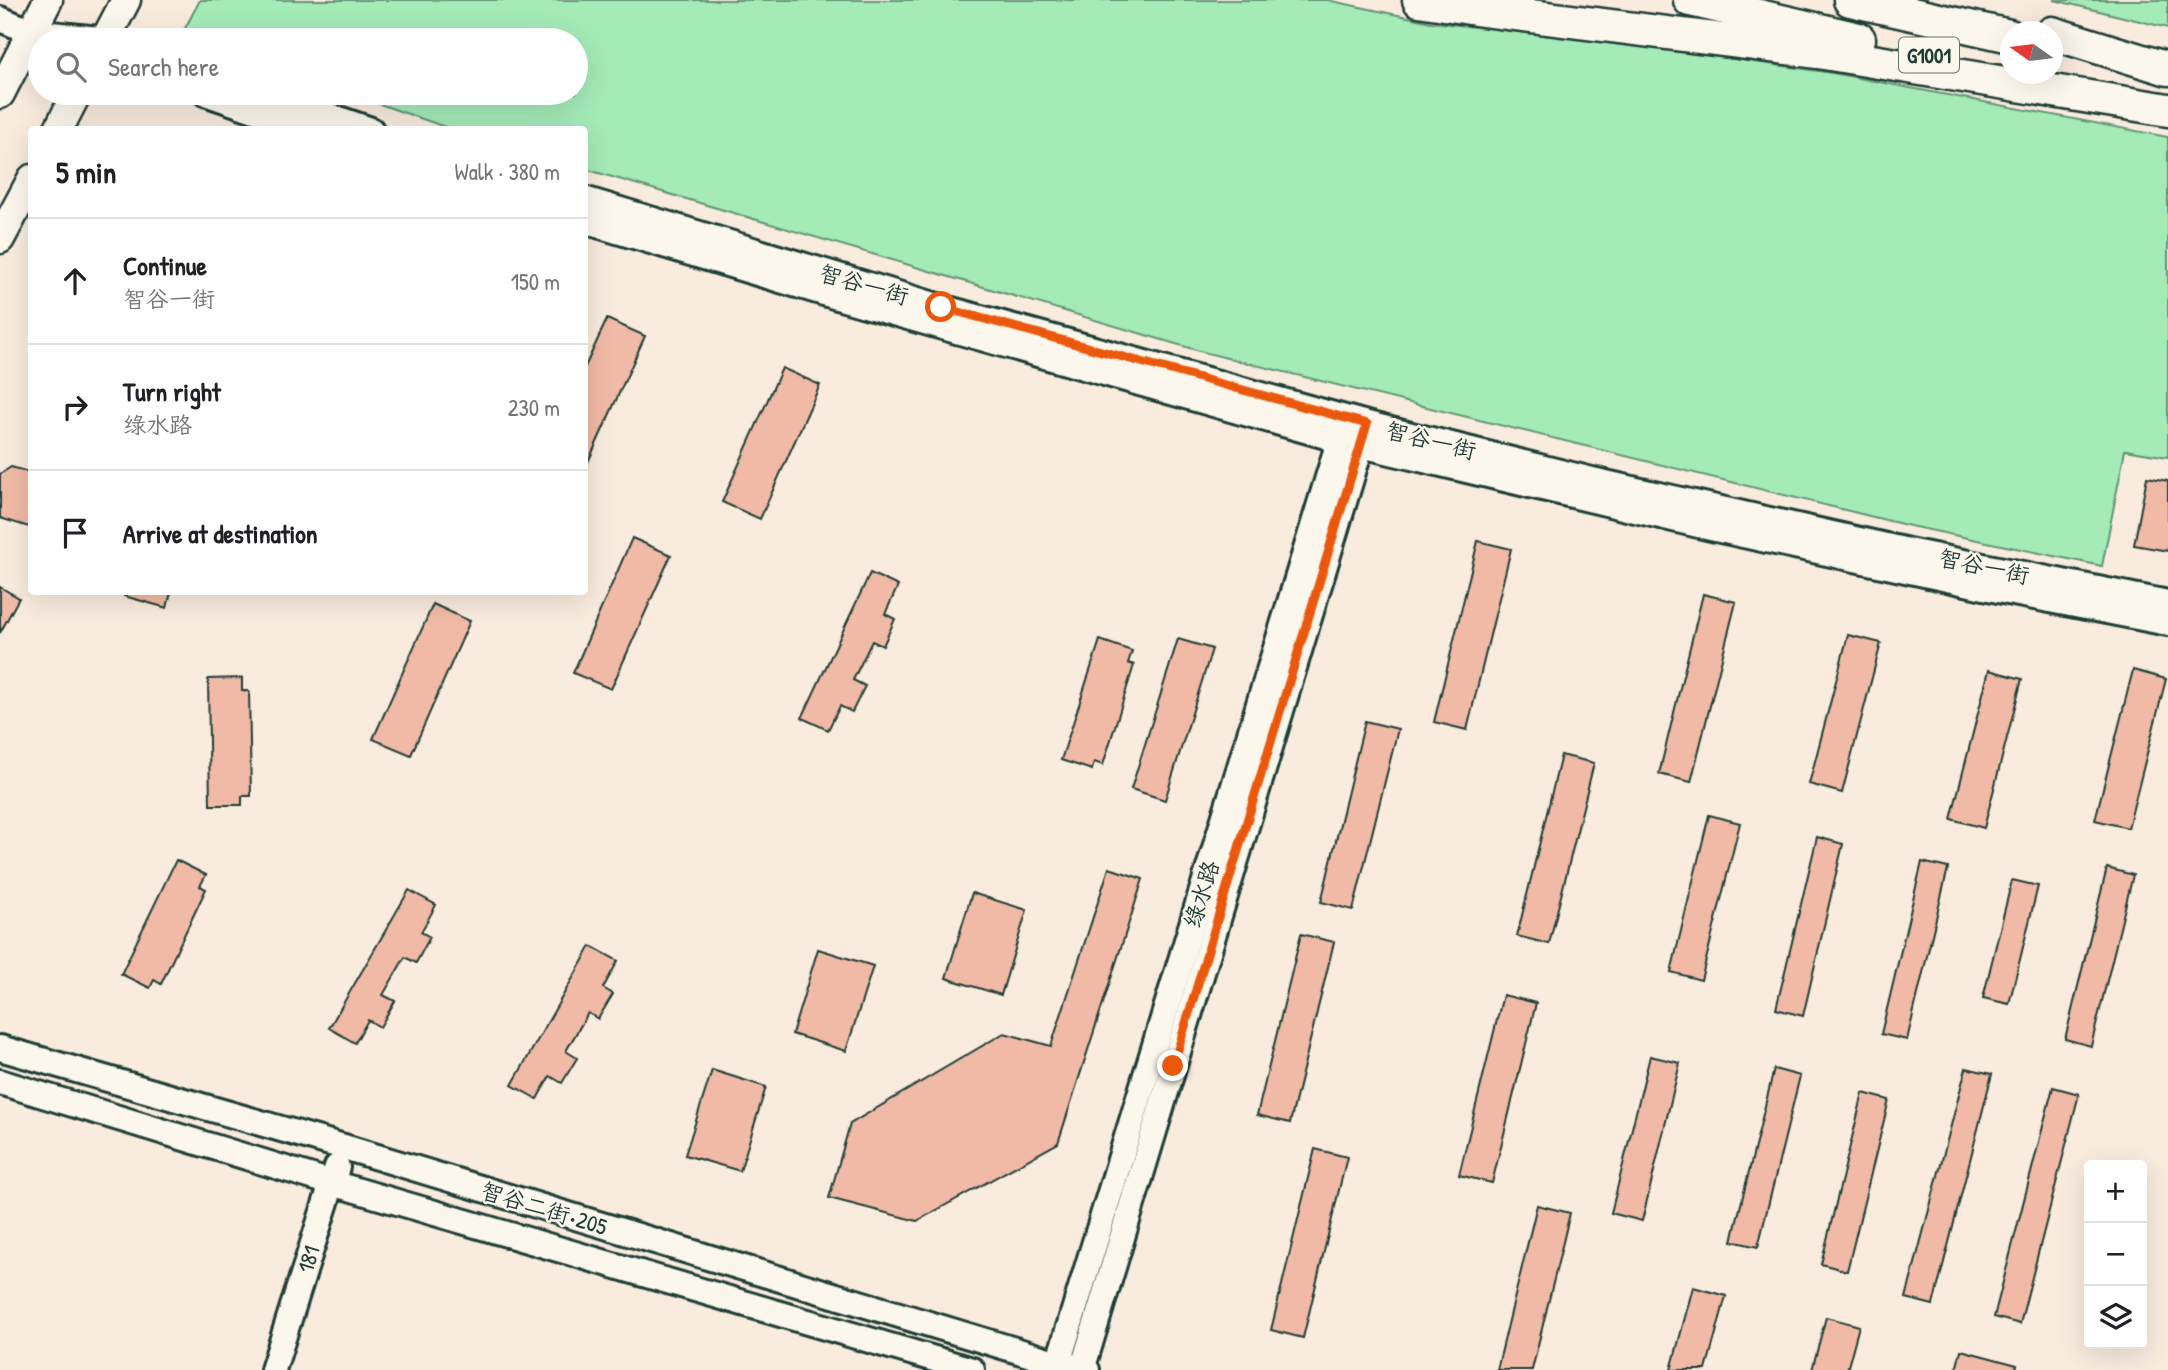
<!DOCTYPE html>
<meta charset="utf-8">
<style>
:root{--surface:#fff;--page:#f2f2f2;--text:#202124;--muted:#757577;--line:#e0e0e0}
body{margin:0;font-family:"Patrick Hand","LXGW WenKai TC",sans-serif;background:var(--page);color:var(--text)}
.controls{position:absolute;right:21px;bottom:21px;display:grid;overflow:hidden;border-radius:7px;box-shadow:0 7px 28px #0002}
.controls button{width:63px;height:63px;display:grid;place-items:center;padding:0;border:0;border-bottom:2px solid var(--line);background:var(--surface);color:var(--text);font:35px sans-serif}
.compass{position:absolute;left:2000px;top:21px;width:63px;height:63px;border-radius:50%;background:var(--surface);box-shadow:0 7px 28px #0002;rotate:284deg}
.stop{position:absolute;width:21px;height:21px;margin:-16px;border:5px solid #ea580c;border-radius:50%;background:#fff}
.stop.end{background:#ea580c;border-color:#fff;box-shadow:0 2px 7px #0008}
.list{margin:0;padding:0;list-style:none}
h2{display:flex;justify-content:space-between;align-items:center;height:91px;margin:0;padding:0 28px;font-size:30px}
h2 small{font-size:23px;font-weight:400;color:var(--muted)}
.list li{display:grid;grid-template-columns:46px 1fr auto;gap:21px;align-items:center;box-sizing:border-box;height:126px;padding:0 28px;border-top:2px solid var(--line)}
.list b{display:block;font-size:26px;white-space:nowrap}
.list p{margin:0;font-size:23px;white-space:nowrap;color:var(--muted)}
.list em{font-size:23px;font-style:normal;color:var(--muted)}
.icon{flex:none;width:38px;height:38px;fill:none;stroke:currentColor;stroke-width:2;stroke-linecap:round;stroke-linejoin:round}
.map{position:relative;flex:none;width:2168px;height:1370px;overflow:hidden}
.search{position:absolute;background:var(--surface);box-shadow:0 7px 28px #0002;left:28px;top:28px;width:560px;height:77px;display:flex;align-items:center;gap:18px;box-sizing:border-box;padding:0 24px;border-radius:38px;color:var(--muted);font-size:26px}
.panel{position:absolute;background:var(--surface);box-shadow:0 7px 28px #0002;left:28px;top:126px;width:560px;height:469px;border-radius:7px}
.map>svg:first-child{display:block}
</style>
<div class="map">
<svg width="2168" height="1370" viewBox="0 0 2168 1370">
<rect width="100%" height="100%" fill="#f9ebde"/>
<filter id="ink" filterUnits="userSpaceOnUse"><feTurbulence type="fractalNoise" baseFrequency=".0143" numOctaves="2"/><feDisplacementMap in="SourceGraphic" scale="14" xChannelSelector="R" yChannelSelector="G"/><feConvolveMatrix kernelMatrix="1 2 1 2 8 2 1 2 1" color-interpolation-filters="sRGB"/></filter>
<g filter="url(#ink)">
<g fill="#a4ebb8" stroke="#629476" stroke-width="2">
<path d="M200,0H1327L1431,22L1637,45L1832,73L2168,137V457L2125,450L2102,566L1910,526L1203,352L585,169L584,130L451,129L348,93H576V40H200L182,34Z"/>
<path d="M2054,0H2168V28Z"/>
</g>
<g fill="#f1baa6" stroke="#1f3d34" stroke-width="2">
<path d="M607,319L645,336L584,471V369Z"/>
<path d="M782,368L820,385L760,519L722,502Z"/>
<path d="M11,467L32,473V528L0,518V474Z"/>
<path d="M2147,477L2168,481V551L2134,545Z"/>
<path d="M632,538L671,555L611,689L573,673Z"/>
<path d="M1478,541L1511,549L1467,730L1434,722Z"/>
<path d="M870,573L898,586L885,614L895,619L883,646L872,641L853,680L865,686L852,712L840,706L828,730L802,718Z"/>
<path d="M0,587L19,598L0,633Z"/>
<path d="M125,592H171L167,608L124,596Z"/>
<path d="M1703,594L1736,602L1691,782L1659,774Z"/>
<path d="M433,604L470,621L411,755L373,739Z"/>
<path d="M1848,635L1881,643L1842,793L1809,784Z"/>
<path d="M1178,639L1212,649L1165,800L1131,789Z"/>
<path d="M1100,640L1132,651L1128,663L1134,665L1103,765L1094,762L1092,770L1061,760Z"/>
<path d="M1989,670L2022,679L1984,828L1951,819Z"/>
<path d="M2133,670L2166,679L2128,828L2095,820Z"/>
<path d="M242,678V691H249L251,796H242V805H210L208,679Z"/>
<path d="M1365,721L1398,729L1353,910L1321,902Z"/>
<path d="M1561,755L1594,763L1549,944L1517,936Z"/>
<path d="M1709,815L1740,823L1701,980L1671,972Z"/>
<path d="M1817,837L1843,844L1803,1016L1776,1009Z"/>
<path d="M176,860L206,875L200,886L206,889L161,984L154,980L150,988L121,974Z"/>
<path d="M1922,862L1948,868L1907,1040L1881,1034Z"/>
<path d="M1109,868L1143,879L1058,1143L917,1221L829,1198L850,1124L1004,1033L1051,1046Z"/>
<path d="M2107,868L2133,875L2091,1046L2065,1039Z"/>
<path d="M2012,880L2038,886L2009,1004L1983,998Z"/>
<path d="M409,890L436,905L421,932L430,937L416,963L405,957L383,995L395,1001L380,1027L368,1020L355,1043L329,1028Z"/>
<path d="M972,893L1027,910L1001,995L946,978Z"/>
<path d="M1301,934L1334,942L1290,1123L1257,1115Z"/>
<path d="M591,946L618,961L603,988L613,994L598,1019L588,1013L566,1051L577,1058L562,1083L550,1076L537,1099L512,1085Z"/>
<path d="M818,949L873,966L846,1051L792,1034Z"/>
<path d="M1503,995L1536,1003L1492,1183L1459,1175Z"/>
<path d="M1650,1056L1680,1063L1642,1221L1611,1213Z"/>
<path d="M1966,1068L1992,1074L1933,1305L1906,1298Z"/>
<path d="M1774,1069L1800,1076L1758,1247L1732,1241Z"/>
<path d="M712,1070L766,1087L740,1171L685,1155Z"/>
<path d="M2053,1087L2079,1094L2020,1324L1994,1317Z"/>
<path d="M1863,1093L1889,1100L1847,1271L1821,1264Z"/>
<path d="M1315,1149L1347,1157L1303,1338L1271,1330Z"/>
<path d="M1537,1205L1570,1213L1532,1370H1497Z"/>
<path d="M1693,1287L1726,1296L1706,1370H1671Z"/>
<path d="M1826,1317L1859,1326L1847,1370H1812Z"/>
<path d="M1961,1350L2017,1365L2016,1370H1956Z"/>
</g>
<g fill="none" stroke-linecap="round" stroke-linejoin="round">
<g stroke="#1f3d34" stroke-width="30">
<g id="secondary">
<path d="M0,19L32,32L109,40"/>
<path d="M205,93L312,130"/>
<path d="M263,93L371,130"/>
<path d="M584,199L941,307L1367,424L1592,480L1908,551L2168,603"/>
<path d="M584,221L837,297L1340,440L1711,528L2003,591L2168,623"/>
<path d="M0,1048L344,1147L1058,1363L1087,1370"/>
<path d="M0,1082L332,1183L972,1370"/>
<path d="M273,1370L337,1167"/>
<path d="M1056,1370L1344,425"/>
<path d="M1082,1370L1366,429"/>
</g>
</g>
<g stroke="#1f3d34" stroke-width="33">
<g id="primary">
<path d="M105,40L126,0"/>
<path d="M0,94L48,0"/>
<path d="M58,130L77,93"/>
<path d="M0,239L32,179"/>
</g>
</g>
<g stroke="#1f3d34" stroke-width="37">
<g id="highway">
<path d="M1419,0L1476,9L1818,52L2168,110"/>
<path d="M1690,0L1859,39"/>
<path d="M1850,0L2010,36"/>
<path d="M2052,33L2168,69"/>
</g>
</g>
<use href="#secondary" stroke="#fbf7ec" stroke-width="24"/>
<use href="#primary" stroke="#fbf7ec" stroke-width="28"/>
<use href="#highway" stroke="#fbf7ec" stroke-width="32"/>
</g>
</g>
<g fill="none" stroke-linecap="round" stroke-linejoin="round" filter="url(#ink)">
<path stroke="#ea580c" stroke-width="9" d="M941,307L1367,424L1173,1066"/>
</g>
<g text-anchor="middle" dominant-baseline="central" stroke-width="5" stroke-linejoin="round" paint-order="stroke">
<rect fill="#fbf7ec" stroke="#61756b" stroke-width="2" x="1899" y="37.5" width="60" height="35" rx="5"/>
<g font-size="21" font-weight="bold" fill="#1f3d34">
<text x="1929" y="55">G1001</text>
</g>
<g font-size="23" fill="#1f3d34" stroke="#fbf7ec">
<text transform="translate(864 284) rotate(16)">智谷一街</text>
<text transform="translate(1431 440) rotate(14)">智谷一街</text>
<text transform="translate(1984 566) rotate(12)">智谷一街</text>
<text transform="translate(1201 894) rotate(-73)">绿水路</text>
<text transform="translate(544 1208) rotate(17)">智谷二街•205</text>
<text transform="translate(308 1259) rotate(-73)">181</text>
</g>
</g>
</svg>
<div class="controls">
<button>+</button>
<button>−</button>
<button><svg class="icon" aria-label="layers" viewBox="0 0 24 24"><path d="M12 4l9 5-9 5-9-5zM3 14l9 5 9-5"/></svg></button>
</div>
<svg class="compass" viewBox="-18 -18 36 36"><path d="M0-13l5 13h-10z" fill="#e53935"/><path d="M0 13l5-13h-10z" fill="#757577"/></svg>
<div class="stop" style="left:941px;top:307px"></div>
<div class="stop end" style="left:1173px;top:1066px"></div>
<div class="search"><svg class="icon" aria-label="search" viewBox="0 0 24 24"><circle cx="10" cy="10" r="6"/><path d="M15 15l6 6"/></svg>Search here</div>
<section class="panel">
<h2>5 min<small>Walk · 380 m</small></h2>
<ul class="list">
<li><svg class="icon" aria-label="ahead" viewBox="0 0 24 24"><path d="M12 20V5M6 11l6-6 6 6"/></svg><div><b>Continue</b><p>智谷一街</p></div><em>150 m</em></li>
<li><svg class="icon" aria-label="right" viewBox="0 0 24 24"><path d="M7 20v-9h11M14 6l5 5-5 5"/></svg><div><b>Turn right</b><p>绿水路</p></div><em>230 m</em></li>
<li><svg class="icon" aria-label="arrive" viewBox="0 0 24 24"><path d="M6 21V4h12l-3 4 3 4H6"/></svg><div><b>Arrive at destination</b></div></li>
</ul>
</section>
</div>
